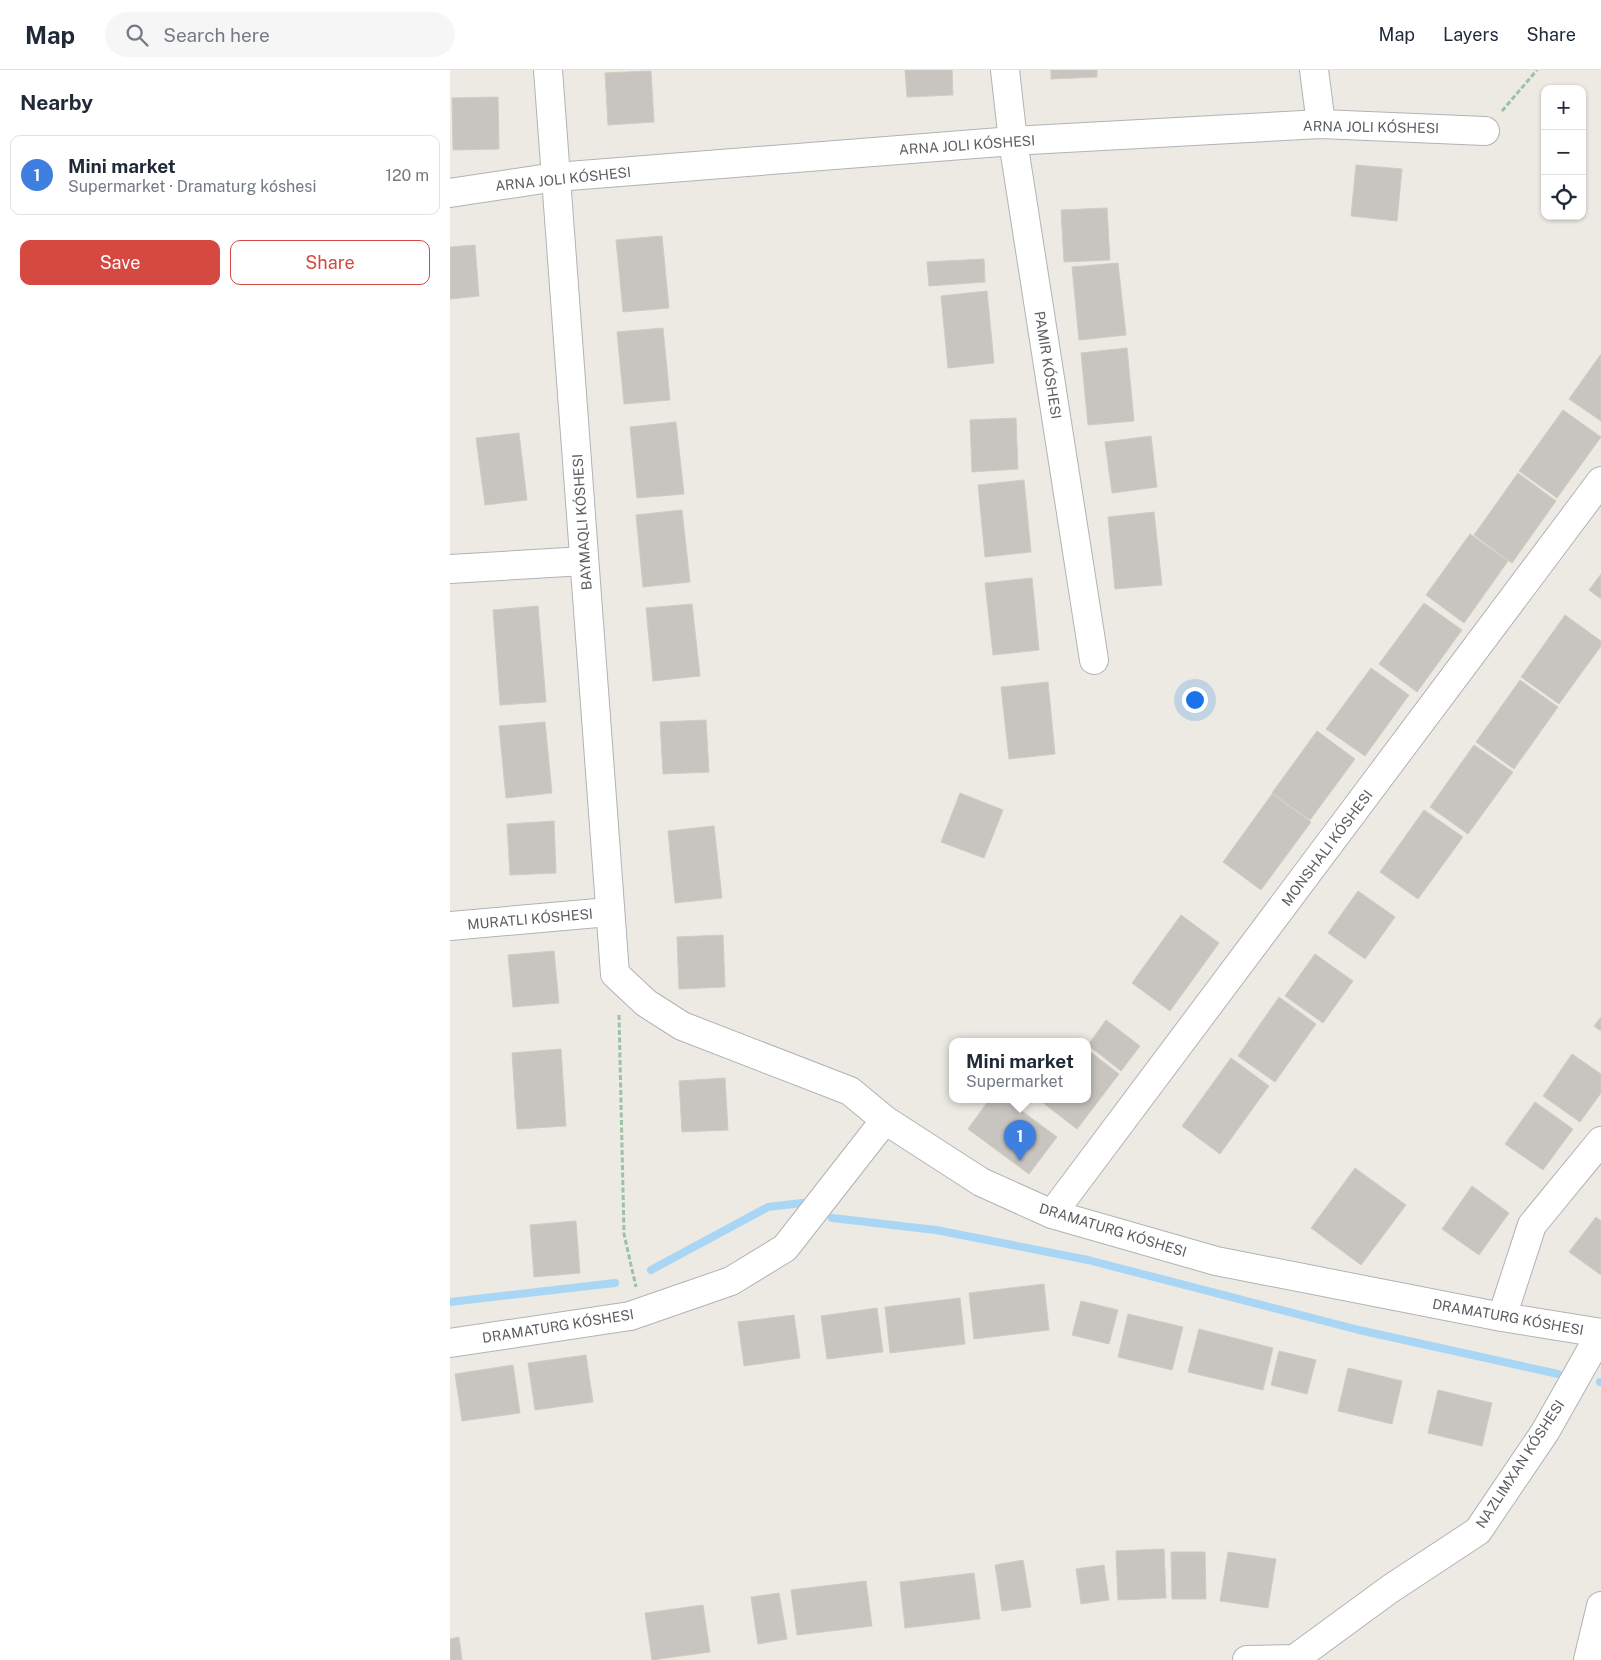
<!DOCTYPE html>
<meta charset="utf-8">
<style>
:root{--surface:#fff;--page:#f6f6f7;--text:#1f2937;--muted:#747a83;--line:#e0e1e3;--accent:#d54940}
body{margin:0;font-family:"Public Sans",sans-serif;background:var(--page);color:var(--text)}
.controls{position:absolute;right:15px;top:15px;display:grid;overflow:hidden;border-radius:10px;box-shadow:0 1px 4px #0004}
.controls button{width:45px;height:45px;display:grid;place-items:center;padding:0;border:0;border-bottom:1px solid var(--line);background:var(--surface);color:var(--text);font:25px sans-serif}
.you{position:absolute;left:744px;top:629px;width:18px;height:18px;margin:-12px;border:4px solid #fff;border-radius:50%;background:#1a73e8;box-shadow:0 0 0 8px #1a73e833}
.badge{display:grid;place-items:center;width:32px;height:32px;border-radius:50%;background:var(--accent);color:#fff;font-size:16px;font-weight:700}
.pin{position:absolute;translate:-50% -41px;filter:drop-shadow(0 1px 2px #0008)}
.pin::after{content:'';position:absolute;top:26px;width:18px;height:15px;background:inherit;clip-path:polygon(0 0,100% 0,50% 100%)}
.popup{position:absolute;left:499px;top:968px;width:142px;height:65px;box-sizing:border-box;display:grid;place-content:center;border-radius:10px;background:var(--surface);filter:drop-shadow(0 1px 4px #0005);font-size:16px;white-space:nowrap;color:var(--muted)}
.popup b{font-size:19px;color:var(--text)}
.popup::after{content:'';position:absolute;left:50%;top:100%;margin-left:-10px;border:10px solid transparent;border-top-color:var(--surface)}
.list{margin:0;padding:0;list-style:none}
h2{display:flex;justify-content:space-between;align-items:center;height:65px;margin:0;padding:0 20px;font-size:21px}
h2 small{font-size:16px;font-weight:400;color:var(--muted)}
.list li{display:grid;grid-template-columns:32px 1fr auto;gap:15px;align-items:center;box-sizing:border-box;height:80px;margin:0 10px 10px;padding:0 10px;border:1px solid var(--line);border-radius:10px}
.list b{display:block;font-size:19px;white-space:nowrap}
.list p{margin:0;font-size:16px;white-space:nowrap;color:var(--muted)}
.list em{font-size:16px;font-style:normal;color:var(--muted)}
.actions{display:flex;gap:10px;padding:15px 20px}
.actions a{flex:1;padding:11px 0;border:1px solid var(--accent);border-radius:10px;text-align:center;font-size:18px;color:var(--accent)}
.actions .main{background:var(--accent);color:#fff}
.icon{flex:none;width:28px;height:28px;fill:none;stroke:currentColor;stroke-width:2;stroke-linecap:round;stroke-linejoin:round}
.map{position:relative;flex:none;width:1151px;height:1590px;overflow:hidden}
header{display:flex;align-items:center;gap:30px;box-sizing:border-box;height:70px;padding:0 25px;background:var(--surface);border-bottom:1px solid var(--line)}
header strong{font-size:24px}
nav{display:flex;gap:28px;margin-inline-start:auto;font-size:18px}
.search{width:350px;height:45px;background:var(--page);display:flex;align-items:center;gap:12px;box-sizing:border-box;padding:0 18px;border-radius:28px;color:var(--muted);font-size:19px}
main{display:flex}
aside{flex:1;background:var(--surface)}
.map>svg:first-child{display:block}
</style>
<header>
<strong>Map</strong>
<div class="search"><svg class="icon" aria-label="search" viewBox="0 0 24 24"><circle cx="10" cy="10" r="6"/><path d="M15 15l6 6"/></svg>Search here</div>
<nav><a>Map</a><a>Layers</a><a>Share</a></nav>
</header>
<main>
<aside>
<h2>Nearby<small></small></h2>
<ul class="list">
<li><span class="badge" style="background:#3f7fe0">1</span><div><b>Mini market</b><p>Supermarket · Dramaturg kóshesi</p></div><em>120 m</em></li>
</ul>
<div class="actions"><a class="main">Save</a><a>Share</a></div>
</aside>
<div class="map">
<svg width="1151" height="1590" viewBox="0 0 1151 1590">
<rect width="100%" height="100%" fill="#eceae3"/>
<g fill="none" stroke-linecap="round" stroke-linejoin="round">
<g stroke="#aad6f5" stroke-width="8">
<path d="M382,1148L486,1160L638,1190L909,1260L1108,1304"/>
<path d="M201,1200L318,1137L352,1133"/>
<path d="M0,1232L165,1213"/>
<path d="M1150,1312H1151"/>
</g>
</g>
<g fill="#c8c5c0" stroke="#d0ccc2">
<path d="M455,0H502L503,25L457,27Z"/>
<path d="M601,0H647V7L601,9Z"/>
<path d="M201,1L204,52L158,55L155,3Z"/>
<path d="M48,27L49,79L3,80L2,28Z"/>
<path d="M906,95L952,99L947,151L901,146Z"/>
<path d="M657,138L660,190L614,192L611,140Z"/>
<path d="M212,166L219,238L173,242L166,170Z"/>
<path d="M25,175L29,226L0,229V177Z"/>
<path d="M534,189L535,212L479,216L477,192Z"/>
<path d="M668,193L676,265L629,270L622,197Z"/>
<path d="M537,221L544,293L498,298L491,226Z"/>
<path d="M213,258L220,330L174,334L167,262Z"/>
<path d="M677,278L684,351L638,355L631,283Z"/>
<path d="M1151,284V351L1119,329Z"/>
<path d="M1113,340L1151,367L1107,428L1069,401Z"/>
<path d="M566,348L568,399L522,402L520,350Z"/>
<path d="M226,352L234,424L187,428L180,357Z"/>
<path d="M69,363L77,430L35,435L26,368Z"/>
<path d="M701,366L707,417L662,423L655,372Z"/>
<path d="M1068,403L1106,431L1062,493L1024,465Z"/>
<path d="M574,410L581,482L535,487L528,415Z"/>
<path d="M232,440L240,512L193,517L186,445Z"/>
<path d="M704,442L712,515L665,519L658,447Z"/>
<path d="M1020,464L1058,491L1014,553L976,525Z"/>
<path d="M1151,504V529L1139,520Z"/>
<path d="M582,508L589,580L543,585L535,513Z"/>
<path d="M974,533L1012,560L967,622L929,594Z"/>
<path d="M242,534L250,606L203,611L196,538Z"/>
<path d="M88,536L96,632L50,635L43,540Z"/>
<path d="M1115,545L1151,571V576L1109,634L1071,607Z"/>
<path d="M921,598L959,625L915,686L876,659Z"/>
<path d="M1070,610L1108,637L1064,699L1026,672Z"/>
<path d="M598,612L605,684L559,689L551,617Z"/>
<path d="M256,650L259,702L213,704L210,652Z"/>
<path d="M95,652L102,723L56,728L49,656Z"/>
<path d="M867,661L905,689L860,750L822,723Z"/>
<path d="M1024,675L1063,702L1018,764L980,737Z"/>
<path d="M510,723L553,740L534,788L491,772Z"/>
<path d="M822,724L861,752L811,820L773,792Z"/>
<path d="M974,740L1013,767L968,829L930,802Z"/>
<path d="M104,751L106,803L60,805L57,754Z"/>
<path d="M264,756L272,828L225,833L218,761Z"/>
<path d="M908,821L945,847L915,889L878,863Z"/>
<path d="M731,845L769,873L720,941L682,913Z"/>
<path d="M273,865L275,917L229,919L227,867Z"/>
<path d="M104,881L109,933L63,937L58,885Z"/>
<path d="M865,884L903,911L873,953L835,926Z"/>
<path d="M829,927L866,954L825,1012L788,986Z"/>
<path d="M1151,947V961L1144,956Z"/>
<path d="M656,950L690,976L671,1001L638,975Z"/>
<path d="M111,979L116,1056L67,1059L62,983Z"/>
<path d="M638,980L669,1004L627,1059L592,1032L594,1030H638Z"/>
<path d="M1122,984L1151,1004V1023L1130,1052L1093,1026Z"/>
<path d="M781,988L819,1016L770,1084L732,1056Z"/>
<path d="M275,1008L278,1060L232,1062L229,1011Z"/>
<path d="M539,1030H557L607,1067L579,1104L518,1059Z"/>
<path d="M1085,1032L1123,1059L1093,1100L1055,1074Z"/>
<path d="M905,1098L956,1135L911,1195L861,1158Z"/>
<path d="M1022,1116L1059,1143L1029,1185L992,1159Z"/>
<path d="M1146,1147L1151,1151V1205L1119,1182Z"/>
<path d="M126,1151L130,1203L84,1207L80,1155Z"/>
<path d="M594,1214L599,1260L524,1269L519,1223Z"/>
<path d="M510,1228L515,1274L440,1283L435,1237Z"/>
<path d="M631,1231L668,1240L659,1274L622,1265Z"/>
<path d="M427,1238L433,1282L377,1289L371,1246Z"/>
<path d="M678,1244L733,1257L722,1300L668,1287Z"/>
<path d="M344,1245L350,1288L294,1296L288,1252Z"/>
<path d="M749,1259L823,1278L813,1320L738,1302Z"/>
<path d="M829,1281L866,1290L857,1324L821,1315Z"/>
<path d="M136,1285L143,1332L85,1340L78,1293Z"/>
<path d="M63,1295L70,1343L12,1351L5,1304Z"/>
<path d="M898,1298L952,1311L942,1354L888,1341Z"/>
<path d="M988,1320L1042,1333L1032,1376L978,1363Z"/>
<path d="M714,1479L716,1528L668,1530L666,1481Z"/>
<path d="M721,1482H755L756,1529H722Z"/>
<path d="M778,1482L826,1489L818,1538L770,1531Z"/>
<path d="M573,1490L581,1537L552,1541L545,1495Z"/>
<path d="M654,1495L659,1530L631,1534L626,1499Z"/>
<path d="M524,1503L530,1549L455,1558L450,1512Z"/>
<path d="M416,1511L422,1556L347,1565L341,1520Z"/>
<path d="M329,1523L337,1569L308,1574L301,1527Z"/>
<path d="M253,1535L260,1582L202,1590L195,1543Z"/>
<path d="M9,1567L12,1590H0V1569Z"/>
</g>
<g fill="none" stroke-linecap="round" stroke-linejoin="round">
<g stroke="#b0b3b7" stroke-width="30">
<g id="minor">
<path d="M555,0L563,71L644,590"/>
<path d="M864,0L871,54"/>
<path d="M0,123L106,107L563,71L871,54L1035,61"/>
<path d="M0,499L134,491"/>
<path d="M0,856L159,842"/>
<path d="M602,1144L1151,411"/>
<path d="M1052,1247L1082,1155L1151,1071"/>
<path d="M0,1273L180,1246L281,1211L335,1178L435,1050"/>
<path d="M797,1590L845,1589"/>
<path d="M843,1590L940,1519L1028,1461L1095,1362L1151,1263"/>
<path d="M1138,1590L1151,1536"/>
</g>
</g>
<g stroke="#b0b3b7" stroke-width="30">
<path id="tertiary" d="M98,0L165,904L196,933L232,956L400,1021L435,1050L531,1112L602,1144L766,1191L1052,1247L1151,1263"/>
</g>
<g stroke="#9cc2a6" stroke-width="3" stroke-dasharray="5 2.5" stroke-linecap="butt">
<path d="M1052,41L1087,0"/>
<path d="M169,945L174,1164L186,1217"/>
</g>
<use href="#minor" stroke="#fff" stroke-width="28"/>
<use href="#tertiary" stroke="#fff" stroke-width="28"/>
</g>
<g text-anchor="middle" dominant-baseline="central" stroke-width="4" stroke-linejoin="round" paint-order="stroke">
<g font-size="14" fill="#5b5e62" stroke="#fff">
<text transform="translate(921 57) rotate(1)">ARNA JOLI KÓSHESI</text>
<text transform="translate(517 75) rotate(-4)">ARNA JOLI KÓSHESI</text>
<text transform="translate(113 109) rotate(-6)">ARNA JOLI KÓSHESI</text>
<text transform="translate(598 295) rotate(81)">PAMIR KÓSHESI</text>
<text transform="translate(132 452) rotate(-94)">BAYMAQLI KÓSHESI</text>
<text transform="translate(877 778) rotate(-53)">MONSHALI KÓSHESI</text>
<text transform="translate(80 849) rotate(-5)">MURATLI KÓSHESI</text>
<text transform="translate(663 1160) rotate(17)">DRAMATURG KÓSHESI</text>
<text transform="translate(1058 1247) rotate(10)">DRAMATURG KÓSHESI</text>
<text transform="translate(108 1256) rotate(-9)">DRAMATURG KÓSHESI</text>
<text transform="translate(1070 1394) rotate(-57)">NAZLIMXAN KÓSHESI</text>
</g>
</g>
</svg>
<div class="controls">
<button>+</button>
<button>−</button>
<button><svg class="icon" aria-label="locate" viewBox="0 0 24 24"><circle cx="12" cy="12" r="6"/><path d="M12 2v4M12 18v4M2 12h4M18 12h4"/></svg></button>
</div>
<div class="you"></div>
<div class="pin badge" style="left:570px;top:1091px;background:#3f7fe0">1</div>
<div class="popup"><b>Mini market</b>Supermarket</div>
</div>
</main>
